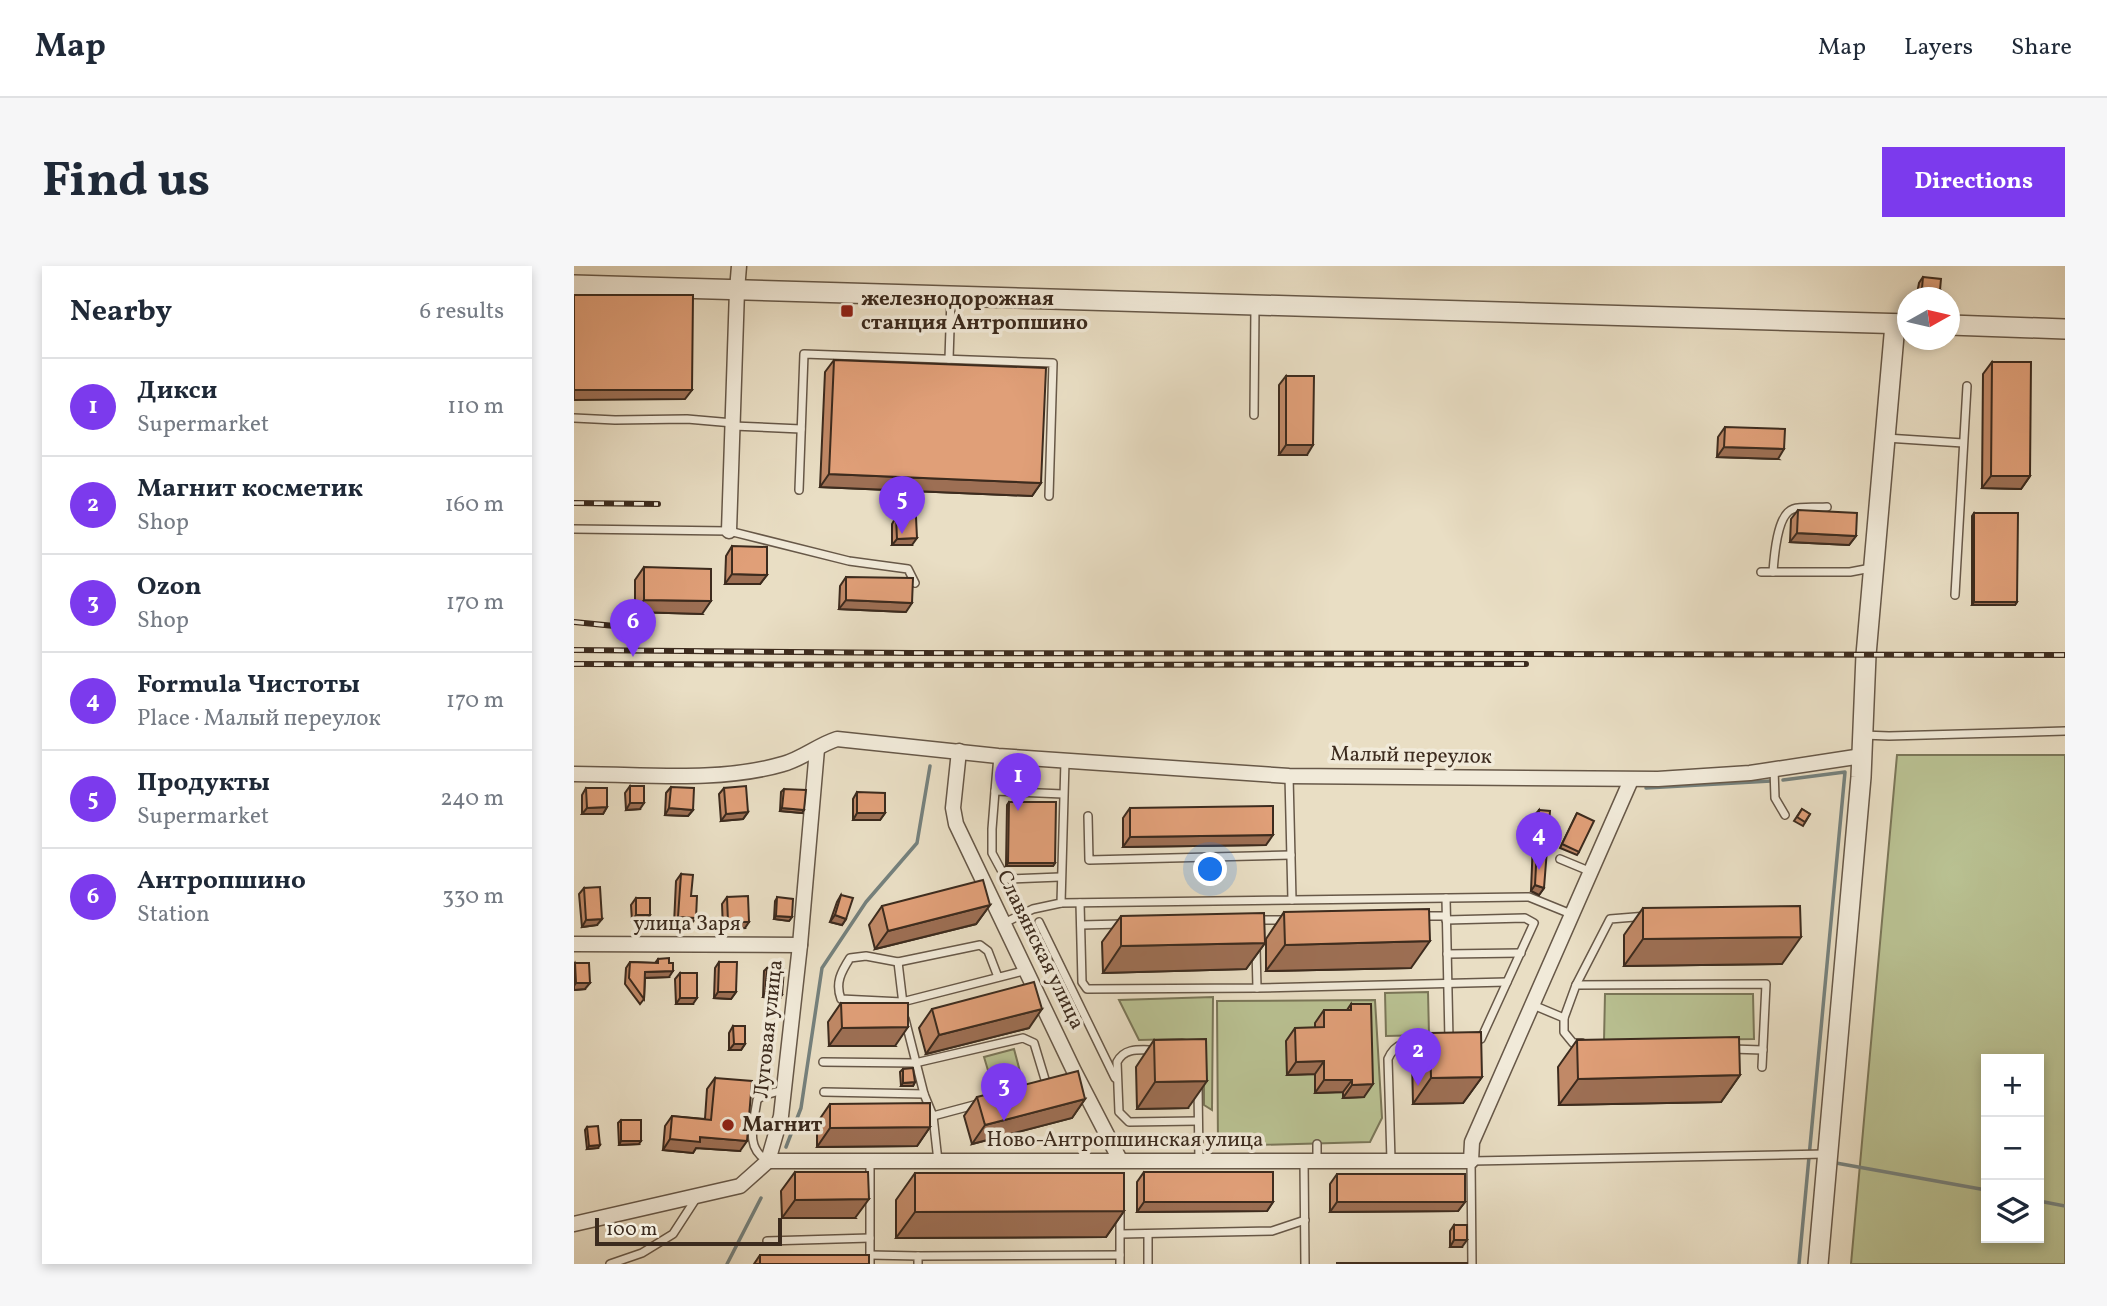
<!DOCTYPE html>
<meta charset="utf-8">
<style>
:root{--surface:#fff;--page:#f6f6f7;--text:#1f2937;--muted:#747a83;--line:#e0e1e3;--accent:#7c3aed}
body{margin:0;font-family:Vollkorn,serif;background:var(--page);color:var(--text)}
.controls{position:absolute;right:21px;bottom:21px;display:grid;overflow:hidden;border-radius:0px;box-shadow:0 4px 10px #0003}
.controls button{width:63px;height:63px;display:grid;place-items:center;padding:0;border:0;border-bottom:2px solid var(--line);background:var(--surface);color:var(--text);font:35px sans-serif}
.compass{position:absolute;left:1323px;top:21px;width:63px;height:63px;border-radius:50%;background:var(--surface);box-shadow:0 4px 10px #0003;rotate:82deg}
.scale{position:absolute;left:21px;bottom:18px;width:187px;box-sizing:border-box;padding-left:7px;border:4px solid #3c2b1e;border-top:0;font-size:19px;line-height:24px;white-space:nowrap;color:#3c2b1e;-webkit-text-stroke:5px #f1ead9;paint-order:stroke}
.you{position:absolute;left:637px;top:604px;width:24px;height:24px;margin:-18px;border:5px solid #fff;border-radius:50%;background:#1a73e8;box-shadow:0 0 0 10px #1a73e833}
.badge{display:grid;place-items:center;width:46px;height:46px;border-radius:50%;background:var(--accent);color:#fff;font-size:23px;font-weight:700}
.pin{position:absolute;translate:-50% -58px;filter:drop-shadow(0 2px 4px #0008)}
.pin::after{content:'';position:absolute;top:37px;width:24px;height:21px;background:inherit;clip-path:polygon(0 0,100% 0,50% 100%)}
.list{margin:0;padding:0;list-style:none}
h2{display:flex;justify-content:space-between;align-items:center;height:91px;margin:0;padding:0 28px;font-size:30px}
h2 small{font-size:23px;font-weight:400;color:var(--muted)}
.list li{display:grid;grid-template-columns:46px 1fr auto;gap:21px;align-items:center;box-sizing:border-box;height:98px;padding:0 28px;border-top:2px solid var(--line)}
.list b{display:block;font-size:26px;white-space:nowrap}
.list p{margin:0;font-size:23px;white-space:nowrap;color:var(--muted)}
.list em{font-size:23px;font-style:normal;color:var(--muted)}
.icon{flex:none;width:38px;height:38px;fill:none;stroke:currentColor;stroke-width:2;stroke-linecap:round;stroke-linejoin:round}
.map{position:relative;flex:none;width:1491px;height:998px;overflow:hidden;border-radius:0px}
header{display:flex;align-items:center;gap:42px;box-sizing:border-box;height:98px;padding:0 35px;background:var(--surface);border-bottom:2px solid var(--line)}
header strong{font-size:33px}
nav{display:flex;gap:38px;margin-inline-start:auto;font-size:24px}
.intro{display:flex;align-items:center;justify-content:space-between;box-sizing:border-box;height:168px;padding:0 42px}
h1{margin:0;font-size:49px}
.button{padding:18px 32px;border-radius:0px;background:var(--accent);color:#fff;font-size:24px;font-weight:700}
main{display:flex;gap:42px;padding:0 42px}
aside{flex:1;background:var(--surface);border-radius:0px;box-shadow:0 4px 10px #0003}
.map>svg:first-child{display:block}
</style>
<header>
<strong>Map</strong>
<nav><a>Map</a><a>Layers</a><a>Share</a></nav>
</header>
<div class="intro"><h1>Find us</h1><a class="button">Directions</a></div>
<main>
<aside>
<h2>Nearby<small>6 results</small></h2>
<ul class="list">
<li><span class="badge">1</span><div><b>Дикси</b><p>Supermarket</p></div><em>110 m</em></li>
<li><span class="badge">2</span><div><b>Магнит косметик</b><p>Shop</p></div><em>160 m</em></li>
<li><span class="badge">3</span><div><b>Ozon</b><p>Shop</p></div><em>170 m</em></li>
<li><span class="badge">4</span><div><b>Formula Чистоты</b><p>Place · Малый переулок</p></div><em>170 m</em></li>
<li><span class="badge">5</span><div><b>Продукты</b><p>Supermarket</p></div><em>240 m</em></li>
<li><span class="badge">6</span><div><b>Антропшино</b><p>Station</p></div><em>330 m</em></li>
</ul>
</aside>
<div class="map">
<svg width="1491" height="998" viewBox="0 0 1491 998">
<rect width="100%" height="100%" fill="#e9dec4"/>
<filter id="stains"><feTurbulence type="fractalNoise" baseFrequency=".00286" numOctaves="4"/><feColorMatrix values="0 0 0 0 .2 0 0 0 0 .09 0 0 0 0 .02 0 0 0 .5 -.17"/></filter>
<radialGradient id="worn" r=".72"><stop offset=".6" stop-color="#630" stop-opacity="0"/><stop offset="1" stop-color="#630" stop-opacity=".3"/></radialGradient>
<g fill="#b9c192" stroke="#7a7658" stroke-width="2" fill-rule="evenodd">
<path d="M1323,489H1491V998H1277ZM1465,793V972H1412V793Z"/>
<path d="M854,726L855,769L812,770L811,727Z"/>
<path d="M1031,728H1179L1180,773L1030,775Z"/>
<path d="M639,731L638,844L630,839V791L621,776L608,773L565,774L545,734Z"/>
<path d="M801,734L808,852L796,876L644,880L643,735Z"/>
<path d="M440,783L448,813L419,821L410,791Z"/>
</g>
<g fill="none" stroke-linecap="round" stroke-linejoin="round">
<g stroke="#75817d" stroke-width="3.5">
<path d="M1209,514L1271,506L1225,998"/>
<path d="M1072,522L1197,515"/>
<path d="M212,881L227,842L248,702L292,636L343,577L356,500"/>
<path d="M1262,897L1412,924"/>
<path d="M1465,935L1491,940"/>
<path d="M153,998L187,932"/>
</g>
<g stroke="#675848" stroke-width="10">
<g id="service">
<path d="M375,93L377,32"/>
<path d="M680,149L681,41"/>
<path d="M0,152L41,154L113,153L159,157"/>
<path d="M159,160L227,163"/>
<path d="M1312,172L1389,177"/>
<path d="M225,224L230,88L479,97L475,230"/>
<path d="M0,263L155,265L275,295L334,303L341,317"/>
<path d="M1187,306H1276L1297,302"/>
<path d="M1199,306C1200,292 1203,248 1219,243C1228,240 1243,242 1253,241"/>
<path d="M1381,329L1393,120"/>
<path d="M1289,469L1315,470L1491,465"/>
<path d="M424,490L421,525L489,528"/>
<path d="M1200,503L1201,532L1211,549"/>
<path d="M421,525L418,563V587L432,613L486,611"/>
<path d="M514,550L515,594L717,589"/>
<path d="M986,593L1015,605"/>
<path d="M872,632L875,774"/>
<path d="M718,634L955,631L997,648"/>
<path d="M487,637L718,634L715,510"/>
<path d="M506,637L508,716L513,723L683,722L682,682"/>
<path d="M847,650H872"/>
<path d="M683,654H713"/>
<path d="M872,654L951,652L960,657L907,773L900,775"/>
<path d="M465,656L541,812"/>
<path d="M430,657L459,643L487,637L491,495"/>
<path d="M507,659L548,658"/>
<path d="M873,688L947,687"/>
<path d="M324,696L329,738"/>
<path d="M424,711L414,685L406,679L324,696L292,690L276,692C267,706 261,717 267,733L328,736L453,704"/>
<path d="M1002,719L1036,653L1073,650"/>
<path d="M683,722L933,716"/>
<path d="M959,739L990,752"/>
<path d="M331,753L350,828L359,850L364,895"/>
<path d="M1008,777H999L990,766V752L1002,719L1192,718L1188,801"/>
<path d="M1157,783L1189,784"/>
<path d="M581,784C566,784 551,781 543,796L545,846L555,856L624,855"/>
<path d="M249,796L341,797L449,772L460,777L473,820"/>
<path d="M624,821L625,894"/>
<path d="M250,826L350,828"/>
<path d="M359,850L404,838"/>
<path d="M743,878V894"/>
<path d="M817,894L814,793C823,772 839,777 858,776"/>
<path d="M194,895C170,882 180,857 183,834L188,830L209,824"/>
<path d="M730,895L731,998"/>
<path d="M546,944V998"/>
<path d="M547,968L698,965L731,954"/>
<path d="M574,968V998"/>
<path d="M193,975L296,972"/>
<path d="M296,989L344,990V998"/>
<path d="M344,990L546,989"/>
<path d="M36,998L68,987L99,968L123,931"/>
<path d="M296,998V894"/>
<path d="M898,998L897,895L1251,888"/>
</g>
</g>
<g stroke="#675848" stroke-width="17">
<g id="minor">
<path d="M155,265L163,24L165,0"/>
<path d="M385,485L379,542L382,558L500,805L546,894"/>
<path d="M0,508C68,508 144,517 209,498C228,493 244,479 263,473L424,490L715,510L1084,513L1176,507L1288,490"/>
<path d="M0,678L226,679"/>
<path d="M194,895H897L898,876L1057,514"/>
<path d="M0,958L166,920L194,895L207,850L226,679L243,483"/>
</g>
</g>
<g stroke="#675848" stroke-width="22">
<g id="tertiary">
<path d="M0,19L1334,58"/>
<path d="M1376,59L1491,63"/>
<path d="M1244,998L1287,511L1292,389L1321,58"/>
</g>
</g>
<use href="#service" stroke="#f1ead9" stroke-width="7"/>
<use href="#minor" stroke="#f1ead9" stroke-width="14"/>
<use href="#tertiary" stroke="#f1ead9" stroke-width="19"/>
<g stroke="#3c2b1e" stroke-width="6">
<g id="rail">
<path d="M0,237L84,238"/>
<path d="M0,356L71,363"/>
<path d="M0,384L339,387L1491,389"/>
<path d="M0,398C317,401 635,398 952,398"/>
</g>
</g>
<use href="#rail" stroke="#f1ead9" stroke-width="3.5" stroke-dasharray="10" stroke-linecap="butt"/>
</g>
<g fill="#c18967" stroke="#3c2b1e" stroke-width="2">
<path d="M1349,11L1366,24L1361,31L1343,28L1345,17Z"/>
<path d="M260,94L467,217L458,230L246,221L251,106Z"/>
<path d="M1418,96L1456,210L1447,223L1408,222L1409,108Z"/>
<path d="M712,110L733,189H705V119Z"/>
<path d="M1151,161L1204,193L1143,191L1144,171Z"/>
<path d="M1224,244L1282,270L1275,279L1216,276L1217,253Z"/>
<path d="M1400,247L1443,336L1441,339H1398V250Z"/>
<path d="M322,251L338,279H318V258Z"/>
<path d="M158,280L193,309L186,318H151L152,290Z"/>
<path d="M70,301L128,348L61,346V314Z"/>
<path d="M272,311L332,346L265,343L266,320Z"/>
<path d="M56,520L66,543L52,544L51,527Z"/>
<path d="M97,521L119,544L114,550L91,549L92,527Z"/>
<path d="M12,522L33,541L29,548H8V529Z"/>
<path d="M150,522L174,546L169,553L147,555L145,528Z"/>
<path d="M210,523L228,547L206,545L207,526Z"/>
<path d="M283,526L311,547L306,554H279V533Z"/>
<path d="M435,536L481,597L479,600H432L433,539Z"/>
<path d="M556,542L692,579L549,581V552Z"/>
<path d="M1228,543L1236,548L1229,560L1220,555Z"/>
<path d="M965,544L970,622L965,629L957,625L960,550Z"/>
<path d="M1003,547L1005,586L1003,589L986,582Z"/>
<path d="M107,608L117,630V658H100L102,615Z"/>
<path d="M10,622L23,659L8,661L5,628Z"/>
<path d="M267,629L272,653L268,659L256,656L263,636Z"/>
<path d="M153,631L171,662L149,663L148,638Z"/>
<path d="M62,632L76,649L72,655H58L57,639Z"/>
<path d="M203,632L218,651L215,655L200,653L201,635Z"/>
<path d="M416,639L402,658L301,683L295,659L308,640Z"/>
<path d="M1069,642L1208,698L1050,700V669Z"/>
<path d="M710,646L837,702L692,705V673Z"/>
<path d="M547,650L691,677L672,703L529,707L528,676Z"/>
<path d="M84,693L95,711L71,712L70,733L66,738L51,718L52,702L56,696L81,697Z"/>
<path d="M145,696L162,726L157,733L140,732L141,702Z"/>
<path d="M1,697L11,723L0,724V699Z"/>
<path d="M193,702L206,732L189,731L190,705Z"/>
<path d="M106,707L119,738H102L101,713Z"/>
<path d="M267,737L321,780H255L254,756Z"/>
<path d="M777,738L790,831L769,832V826L741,827V808L713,809L712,775L721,762H741V757L750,744H773Z"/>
<path d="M358,743L455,762L352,788L345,762Z"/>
<path d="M159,760L171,778L167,784H155V767Z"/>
<path d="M856,767L908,811L889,837L839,838L838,793Z"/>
<path d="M580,774L614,842L563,843L562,801Z"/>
<path d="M1003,774L1166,809L1147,836L985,839L984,801Z"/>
<path d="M329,803L341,816L339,820H327L326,806Z"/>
<path d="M141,812L166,885L122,882L119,887L89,884L91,860L98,850L131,853L133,823Z"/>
<path d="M403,831L511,833L498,852L398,878L390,850Z"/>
<path d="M256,838L356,861L343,880L243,881V857Z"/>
<path d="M47,854L65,878L45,879L44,857Z"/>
<path d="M13,861L24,882L13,883L11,864Z"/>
<path d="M221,906L281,952H208L207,925Z"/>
<path d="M570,906L699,936L693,945L563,946V916Z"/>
<path d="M341,907L550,945L532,971L322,972V934Z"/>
<path d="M763,908L891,936L884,945L756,946V918Z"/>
<path d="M880,959L888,981H876V965Z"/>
<path d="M186,989L295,998H180Z"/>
</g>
<g fill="#9d6f54" stroke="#3c2b1e" stroke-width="2">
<path d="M1348,22L1366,24L1361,31L1343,28Z"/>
<path d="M0,124H118L111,133L0,134Z"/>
<path d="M712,179H739L733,189H705Z"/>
<path d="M1150,181L1210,183L1204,193L1143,191Z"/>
<path d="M255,208L467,217L458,230L246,221Z"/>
<path d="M1417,210H1456L1447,223L1408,222Z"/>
<path d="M1223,267L1282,270L1275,279L1216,276Z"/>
<path d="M343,272L338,279H318L323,273Z"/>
<path d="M158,308L193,309L186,318H151Z"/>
<path d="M70,334L137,335L128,348L61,346Z"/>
<path d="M272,334L338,337L332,346L265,343Z"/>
<path d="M1400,336H1443L1441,339H1398Z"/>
<path d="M56,537H70L66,543L52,544Z"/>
<path d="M33,541L29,548H8L13,542Z"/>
<path d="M95,542L119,544L114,550L91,549Z"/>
<path d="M208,542L230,544L228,547L206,545Z"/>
<path d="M174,546L169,553L147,555L152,548Z"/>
<path d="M283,547H311L306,554H279Z"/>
<path d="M699,569L692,579L549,581L556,571Z"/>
<path d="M434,597H481L479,600H432Z"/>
<path d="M961,619L970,622L965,629L957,625Z"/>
<path d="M416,639L402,658L301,683L314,665Z"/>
<path d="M62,649H76L72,655H58Z"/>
<path d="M261,649L272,653L268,659L256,656Z"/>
<path d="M202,650L218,651L215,655L200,653Z"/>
<path d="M104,651L122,652L117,658H100Z"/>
<path d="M28,653L23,659L8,661L12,654Z"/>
<path d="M154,656H175L171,662L149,663Z"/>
<path d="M1227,671L1208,698L1050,700L1069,673Z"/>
<path d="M856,675L837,702L692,705L711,679Z"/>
<path d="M691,677L672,703L529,707L547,680Z"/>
<path d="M99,705L95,711L67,712L71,706Z"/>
<path d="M2,717H16L11,723L0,724V720Z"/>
<path d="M144,726H162L157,733L140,732Z"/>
<path d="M191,728L208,729L206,732L189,731Z"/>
<path d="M106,732H123L119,738H102Z"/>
<path d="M468,743L455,762L352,788L365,769Z"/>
<path d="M334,761L321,780H255L268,762Z"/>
<path d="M160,778H171L167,784H155Z"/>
<path d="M750,795L741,808L713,809L722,796Z"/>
<path d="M1166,809L1147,836L985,839L1004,813Z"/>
<path d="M908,811L889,837L839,838L857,812Z"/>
<path d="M750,814H778L769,826L741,827Z"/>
<path d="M633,815L614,842L563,843L581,816Z"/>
<path d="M341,816L339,820H327L329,817Z"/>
<path d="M799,818L790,831L769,832L778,819Z"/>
<path d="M511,833L498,852L398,878L411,859Z"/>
<path d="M356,861L343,880L243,881L256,862Z"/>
<path d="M126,871L173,875L166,885L122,882L119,887L89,884L96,873Z"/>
<path d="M47,875H67L65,878L45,879Z"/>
<path d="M26,879L24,882L13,883L15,880Z"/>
<path d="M295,933L281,952H208L221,934Z"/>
<path d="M570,936H699L693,945L563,946Z"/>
<path d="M763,936H891L884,945L756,946Z"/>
<path d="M550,945L532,971L322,972L341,946Z"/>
<path d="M880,974H893L888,981H876Z"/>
</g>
<g fill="#e09f78" stroke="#3c2b1e" stroke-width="2">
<path d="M1349,11L1367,13L1366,24L1348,22Z"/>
<path d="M0,29H119L118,124H0Z"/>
<path d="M260,94L472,102L467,217L255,208Z"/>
<path d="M1418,96H1457L1456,210H1417Z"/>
<path d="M712,110H740L739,179H712Z"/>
<path d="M1151,161L1211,163L1210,183L1150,181Z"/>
<path d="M1224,244L1283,247L1282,270L1223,267Z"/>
<path d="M1400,247H1444L1443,336H1400Z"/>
<path d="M322,251H342L343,272L323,273Z"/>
<path d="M158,280L193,281V309L158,308Z"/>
<path d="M70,301L137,303V335L70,334Z"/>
<path d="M272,311L339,312L338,337L272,334Z"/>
<rect x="56" y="520" width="14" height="17"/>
<path d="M172,520L174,546L152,548L150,522Z"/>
<path d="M97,521L120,522L119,544L95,542Z"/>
<path d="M12,522H33V541L13,542Z"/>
<path d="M210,523L232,524L230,544L208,542Z"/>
<path d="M283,526L311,527V547H283Z"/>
<path d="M435,536H482L481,597H434Z"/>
<path d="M699,540V569L556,571V542Z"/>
<path d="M1228,543L1236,548L1231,556L1223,551Z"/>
<path d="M965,544L976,545L970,622L961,619Z"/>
<path d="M1003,547L1020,555L1005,586L988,578Z"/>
<path d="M107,608L119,609L117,630H123L122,652L104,651Z"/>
<path d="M409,614L416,639L314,665L308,640Z"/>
<path d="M26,621L28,653L12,654L10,622Z"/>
<path d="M267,629L279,632L272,653L261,649Z"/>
<path d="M174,630L175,656H154L153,631Z"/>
<path d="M203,631L219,633L218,651L202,650Z"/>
<rect x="62" y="632" width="14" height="17"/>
<path d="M1226,640L1227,671L1069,673V642Z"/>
<path d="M855,643L856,675L711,679L710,646Z"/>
<path d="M690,647L691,677L547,680V650Z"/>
<path d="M95,692V697H99V705L71,706L70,733L55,712L56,696L84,697V693Z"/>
<path d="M145,696H163L162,726H144Z"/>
<path d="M1,697H15L16,717H2Z"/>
<path d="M193,702L210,703L208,729L191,728Z"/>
<rect x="106" y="707" width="17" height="25"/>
<path d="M460,716L468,743L365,769L358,743Z"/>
<path d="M267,737H334V761L268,762Z"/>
<path d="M777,738H797L799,818L778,819V814H750V795L722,796L721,762L750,761V744H777Z"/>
<path d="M159,760H171V778H160Z"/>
<path d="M907,766L908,811L857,812L856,767Z"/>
<path d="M1165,771L1166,809L1004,813L1003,774Z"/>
<path d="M632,773L633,815L581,816L580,774Z"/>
<path d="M339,802L341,816L329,817V803Z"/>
<path d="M504,805L511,833L411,859L403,831Z"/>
<path d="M141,812L178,815L173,875L126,871V876L96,873L98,850L137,854Z"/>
<path d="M356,837V861L256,862V838Z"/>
<rect x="47" y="854" width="20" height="21"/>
<path d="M24,860L26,879L15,880L13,861Z"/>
<path d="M221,906H294L295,933L221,934Z"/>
<rect x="570" y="906" width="129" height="30"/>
<path d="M341,907H550V945L341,946Z"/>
<rect x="763" y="908" width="128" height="28"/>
<rect x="880" y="959" width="13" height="15"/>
<rect x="186" y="989" width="109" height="9"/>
<rect x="763" y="997" width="130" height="1"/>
</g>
<g fill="#8f2418" stroke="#f1ead9" stroke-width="2.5">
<rect x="266" y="38" width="14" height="14" rx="3.5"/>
<circle cx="154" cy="859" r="7"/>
</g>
<g text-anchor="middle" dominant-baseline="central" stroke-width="7" stroke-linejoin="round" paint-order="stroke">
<g font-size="21" font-weight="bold" fill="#3c2b1e" stroke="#f1ead9" text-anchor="start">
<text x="287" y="33">железнодорожная<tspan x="287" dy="24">станция Антропшино</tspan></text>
<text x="168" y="859">Магнит</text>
</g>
<g font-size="21" fill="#3c2b1e" stroke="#f1ead9">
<text transform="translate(837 490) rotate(1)">Малый переулок</text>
<text x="113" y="658">улица Заря</text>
<text transform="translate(466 684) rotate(64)">Славянская улица</text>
<text transform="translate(195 763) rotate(-84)">Луговая улица</text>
<text x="551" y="874">Ново-Антропшинская улица</text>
</g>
</g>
<rect width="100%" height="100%" filter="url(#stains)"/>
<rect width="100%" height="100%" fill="url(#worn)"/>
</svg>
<div class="controls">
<button>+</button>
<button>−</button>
<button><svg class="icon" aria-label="layers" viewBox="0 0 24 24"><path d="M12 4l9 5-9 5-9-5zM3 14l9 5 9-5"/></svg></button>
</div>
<svg class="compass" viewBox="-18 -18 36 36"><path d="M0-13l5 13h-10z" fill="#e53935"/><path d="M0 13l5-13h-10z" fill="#747a83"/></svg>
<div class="scale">100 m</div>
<div class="you"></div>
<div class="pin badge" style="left:444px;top:545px">1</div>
<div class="pin badge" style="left:844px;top:820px">2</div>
<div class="pin badge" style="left:430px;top:855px">3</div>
<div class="pin badge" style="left:965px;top:604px">4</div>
<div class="pin badge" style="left:328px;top:268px">5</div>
<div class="pin badge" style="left:59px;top:391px">6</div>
</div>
</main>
